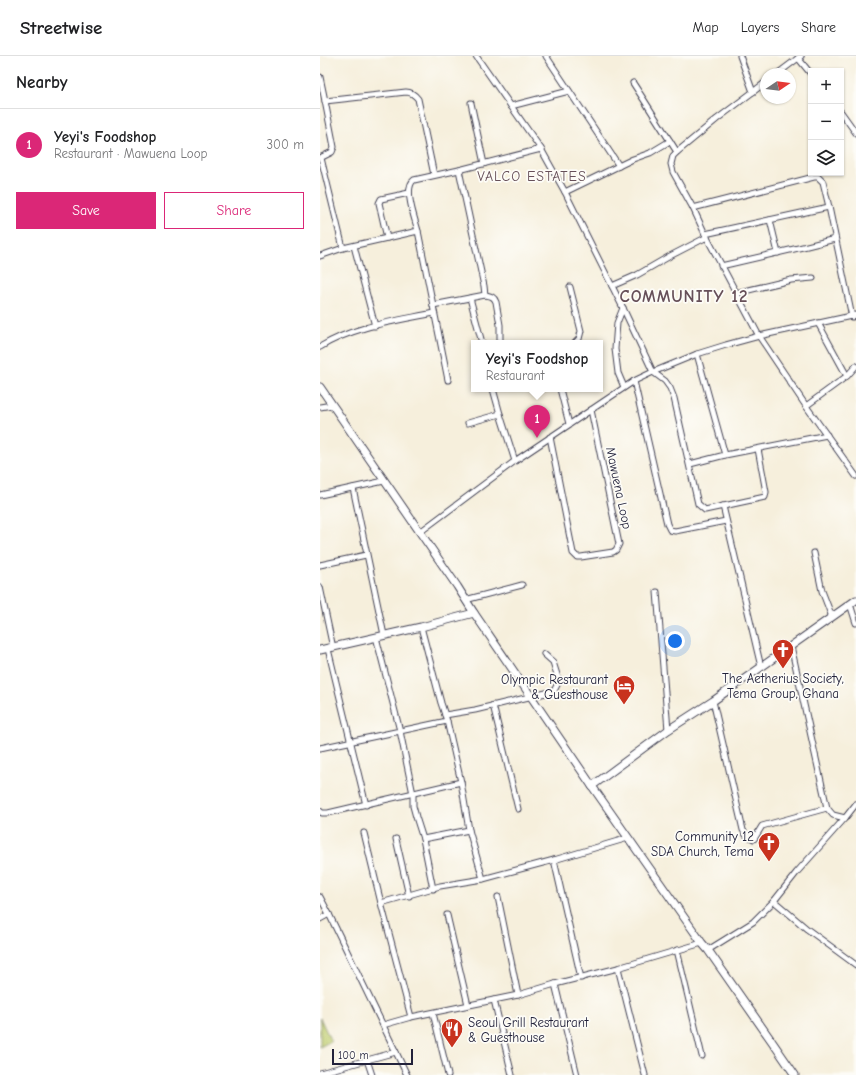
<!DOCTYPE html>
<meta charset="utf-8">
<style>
:root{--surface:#fff;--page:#f2f2f2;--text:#202124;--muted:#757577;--line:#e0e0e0;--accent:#db2777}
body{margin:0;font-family:"Comic Neue",sans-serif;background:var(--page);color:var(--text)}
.controls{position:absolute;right:12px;top:12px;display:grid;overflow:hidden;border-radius:0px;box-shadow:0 1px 3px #0004}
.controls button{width:36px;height:36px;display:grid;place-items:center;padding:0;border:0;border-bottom:1px solid var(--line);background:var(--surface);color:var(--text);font:20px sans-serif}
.compass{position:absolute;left:440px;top:12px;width:36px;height:36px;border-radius:50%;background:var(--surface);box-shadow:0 1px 3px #0004;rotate:77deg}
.scale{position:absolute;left:12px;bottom:10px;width:81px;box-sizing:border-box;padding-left:4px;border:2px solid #22223b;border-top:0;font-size:11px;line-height:14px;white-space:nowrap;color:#22223b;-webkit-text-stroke:3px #fdfcf7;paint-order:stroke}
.you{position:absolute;left:355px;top:585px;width:14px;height:14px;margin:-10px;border:3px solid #fff;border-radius:50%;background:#1a73e8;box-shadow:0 0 0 6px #1a73e833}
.badge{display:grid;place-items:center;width:26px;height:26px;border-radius:50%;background:var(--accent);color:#fff;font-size:13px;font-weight:700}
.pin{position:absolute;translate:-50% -33px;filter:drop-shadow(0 1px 2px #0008)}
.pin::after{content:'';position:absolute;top:21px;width:14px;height:12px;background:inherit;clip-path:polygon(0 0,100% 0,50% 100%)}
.popup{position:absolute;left:151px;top:284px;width:132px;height:52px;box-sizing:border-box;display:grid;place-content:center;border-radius:0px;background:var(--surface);filter:drop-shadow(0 1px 3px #0005);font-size:13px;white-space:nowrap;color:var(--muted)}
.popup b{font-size:15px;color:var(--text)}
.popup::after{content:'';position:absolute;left:50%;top:100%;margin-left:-8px;border:8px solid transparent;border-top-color:var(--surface)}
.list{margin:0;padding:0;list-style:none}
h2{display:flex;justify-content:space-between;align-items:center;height:52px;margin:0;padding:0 16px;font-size:17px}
h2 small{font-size:13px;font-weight:400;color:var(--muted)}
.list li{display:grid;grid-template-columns:26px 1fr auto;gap:12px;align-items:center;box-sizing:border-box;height:72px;padding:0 16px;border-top:1px solid var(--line)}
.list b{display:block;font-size:15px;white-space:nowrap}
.list p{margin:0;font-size:13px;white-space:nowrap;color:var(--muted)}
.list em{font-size:13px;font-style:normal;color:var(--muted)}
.actions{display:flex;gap:8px;padding:12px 16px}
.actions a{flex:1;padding:9px 0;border:1px solid var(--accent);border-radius:0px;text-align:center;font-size:14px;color:var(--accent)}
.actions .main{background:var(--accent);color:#fff}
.icon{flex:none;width:22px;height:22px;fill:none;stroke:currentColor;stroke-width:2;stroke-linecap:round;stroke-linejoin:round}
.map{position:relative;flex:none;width:536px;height:1019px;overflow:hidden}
header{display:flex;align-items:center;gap:24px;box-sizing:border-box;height:56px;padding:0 20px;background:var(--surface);border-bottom:1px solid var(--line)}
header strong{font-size:19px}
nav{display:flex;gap:22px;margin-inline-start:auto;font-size:14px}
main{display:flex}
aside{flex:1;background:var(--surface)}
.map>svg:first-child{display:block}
</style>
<header>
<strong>Streetwise</strong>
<nav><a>Map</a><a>Layers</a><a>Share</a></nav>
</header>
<main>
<aside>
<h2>Nearby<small></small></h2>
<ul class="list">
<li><span class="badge">1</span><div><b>Yeyi's Foodshop</b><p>Restaurant · Mawuena Loop</p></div><em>300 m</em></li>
</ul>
<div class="actions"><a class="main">Save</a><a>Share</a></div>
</aside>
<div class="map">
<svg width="536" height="1019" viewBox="0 0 536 1019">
<rect width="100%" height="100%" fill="#fdfcf7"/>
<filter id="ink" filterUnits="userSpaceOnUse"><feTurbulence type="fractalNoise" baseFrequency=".025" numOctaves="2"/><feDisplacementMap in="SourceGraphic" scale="8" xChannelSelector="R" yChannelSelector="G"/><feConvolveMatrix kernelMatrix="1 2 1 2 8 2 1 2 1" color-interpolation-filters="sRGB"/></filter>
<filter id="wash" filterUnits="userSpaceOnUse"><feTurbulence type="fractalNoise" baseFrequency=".012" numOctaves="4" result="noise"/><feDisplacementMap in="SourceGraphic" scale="16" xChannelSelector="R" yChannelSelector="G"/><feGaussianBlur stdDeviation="0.9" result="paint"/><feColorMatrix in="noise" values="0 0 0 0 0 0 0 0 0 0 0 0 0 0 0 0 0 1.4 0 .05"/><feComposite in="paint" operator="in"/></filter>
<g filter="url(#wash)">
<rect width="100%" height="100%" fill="#f6efdc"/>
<path fill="#bfcc6e" stroke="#707754" d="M0,962L11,985L0,991Z"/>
</g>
<g filter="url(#ink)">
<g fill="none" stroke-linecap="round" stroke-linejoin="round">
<g stroke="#424153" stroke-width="7">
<g id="minor">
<path d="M226,0L299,110"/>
<path d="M420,0L433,36"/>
<path d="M478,2L491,18"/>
<path d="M457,18L481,0"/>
<path d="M0,21L5,45L14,91L12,96L0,102"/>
<path d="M446,26L397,63L357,96L353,100L351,108L353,116L373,152L385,178L439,280L486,350L536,420"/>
<path d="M313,27L324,44L357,96"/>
<path d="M5,45L86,36C91,36 95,39 98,43L114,119"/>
<path d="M151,47L164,108"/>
<path d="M191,50L249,35"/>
<path d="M521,56L536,77"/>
<path d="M221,93L245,136L303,252L333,316L345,325L350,332L354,342L378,448L385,454L445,441L446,436L438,393"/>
<path d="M245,136L313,103L330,97L350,85"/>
<path d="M373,152L494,121H498L503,126L509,151L532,261"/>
<path d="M450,164L458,197"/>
<path d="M98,175C95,163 83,132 94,124L139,114L221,93L156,0"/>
<path d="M385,178L509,151"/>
<path d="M67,182L59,147L61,143L89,137"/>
<path d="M34,190L55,270"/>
<path d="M23,192L98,175L128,324"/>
<path d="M0,200L23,192L1,102"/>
<path d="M401,210L487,190L515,183"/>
<path d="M292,230L317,219L350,200L387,181"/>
<path d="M250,231L261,275L259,283L255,287"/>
<path d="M416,237L471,224L493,222"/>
<path d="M165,239C170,240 174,240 176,246L180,269V287"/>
<path d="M150,242L162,287"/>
<path d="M113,249L165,239L164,230L139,114"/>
<path d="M303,252L297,267L295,293L298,317L304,331"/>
<path d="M498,267L527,320"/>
<path d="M0,291C34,270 76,265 114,257"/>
<path d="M377,298L405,399"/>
<path d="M314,325L347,468L350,474L355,475L406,465"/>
<path d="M173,333L180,358L195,405"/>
<path d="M240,333L249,368"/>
<path d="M486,350L527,320L536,310"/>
<path d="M0,351L12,349"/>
<path d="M148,367L180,358"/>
<path d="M230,381L253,497L257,501H261L293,496L296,494L299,488L271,354"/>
<path d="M370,408L405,399L507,379"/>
<path d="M33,432L64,579"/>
<path d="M0,439L64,425"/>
<path d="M403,450L441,611"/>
<path d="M100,476L195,405L314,325L333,316L377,298L406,289L439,280L536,259"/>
<path d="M494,497L502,535L512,561"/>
<path d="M0,509L46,499"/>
<path d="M0,531L13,592"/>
<path d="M337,536L348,674"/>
<path d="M145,544L202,529"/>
<path d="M530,548L536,567"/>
<path d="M101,571L121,647L127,665L141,726L149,774L163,823"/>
<path d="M471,590L507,752L513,759L525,762"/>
<path d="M8,593L46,749"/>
<path d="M393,645L423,774L426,779L434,783L442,770L507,752"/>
<path d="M173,649L198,753"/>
<path d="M125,659L155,654L234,635L239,625L233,606L224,598"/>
<path d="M0,692L80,675L56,581"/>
<path d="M0,755L2,757H8L141,726"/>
<path d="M44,777L61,847"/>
<path d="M76,783L89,840"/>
<path d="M103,783L149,774"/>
<path d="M113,833L103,783L96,761L93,750V738L80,675L127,665"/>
<path d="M0,841L9,858L87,1019"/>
<path d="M178,841L198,939"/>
<path d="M454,845L487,873L536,909"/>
<path d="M127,859L148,949"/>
<path d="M0,863L9,858"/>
<path d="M357,894L382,1000"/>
<path d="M388,894L433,866L454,845L477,816L525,762L536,748"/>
<path d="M298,912L325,1019"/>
<path d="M261,922L234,804L308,782"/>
<path d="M235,928L257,1019"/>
<path d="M174,944L192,1019"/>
<path d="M113,957L128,1019"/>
<path d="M91,961L61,847L120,830L163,823L234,804"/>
<path d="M63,969L91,961L198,939L235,928L298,912L382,887"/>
<path d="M47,1004L52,1019"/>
<path d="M0,1017L76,996"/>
</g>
</g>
<g stroke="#424153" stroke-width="9">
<g id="tertiary">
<path d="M0,331L137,530L154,557L272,730L382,887L388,894L453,987L475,1019"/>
<path d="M0,594L101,571L154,557"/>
<path d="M272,730L348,674L393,645L536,544"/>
</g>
</g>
<use href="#minor" stroke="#fff" stroke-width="5"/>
<use href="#tertiary" stroke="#fff" stroke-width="7"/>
</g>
</g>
<defs>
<g id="church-pin" transform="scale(1.15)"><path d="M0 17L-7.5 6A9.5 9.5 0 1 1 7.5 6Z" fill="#c8321e" stroke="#fdfcf7"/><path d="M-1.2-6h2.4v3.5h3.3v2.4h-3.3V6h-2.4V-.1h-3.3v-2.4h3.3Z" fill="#fff"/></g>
<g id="hotel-pin" transform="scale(1.15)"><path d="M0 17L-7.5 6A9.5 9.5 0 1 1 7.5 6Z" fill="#c8321e" stroke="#fdfcf7"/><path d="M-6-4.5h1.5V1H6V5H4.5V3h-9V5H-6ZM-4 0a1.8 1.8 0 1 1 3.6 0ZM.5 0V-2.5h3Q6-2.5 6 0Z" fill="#fff"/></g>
<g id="restaurant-pin" transform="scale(1.15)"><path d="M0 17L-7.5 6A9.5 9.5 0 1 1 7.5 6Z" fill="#c8321e" stroke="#fdfcf7"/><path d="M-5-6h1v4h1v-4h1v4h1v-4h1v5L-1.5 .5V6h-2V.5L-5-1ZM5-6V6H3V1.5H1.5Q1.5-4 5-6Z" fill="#fff"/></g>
</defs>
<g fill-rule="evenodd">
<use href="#church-pin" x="463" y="594"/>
<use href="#hotel-pin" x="304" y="630"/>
<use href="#church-pin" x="449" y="787"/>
<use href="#restaurant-pin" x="132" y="973"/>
</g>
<g text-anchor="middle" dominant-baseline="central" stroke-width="3.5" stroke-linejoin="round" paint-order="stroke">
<g font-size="13" fill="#22223b" stroke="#fdfcf7">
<text transform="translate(299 432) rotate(78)">Mawuena Loop</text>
</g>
<g font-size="13" fill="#22223b" stroke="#fdfcf7" text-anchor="end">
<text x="463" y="622" text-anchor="middle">The Aetherius Society,<tspan x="463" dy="15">Tema Group, Ghana</tspan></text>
<text x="288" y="623">Olympic Restaurant<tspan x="288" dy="15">&amp; Guesthouse</tspan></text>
<text x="434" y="780">Community 12<tspan x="434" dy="15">SDA Church, Tema</tspan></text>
<text x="148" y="966" text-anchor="start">Seoul Grill Restaurant<tspan x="148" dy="15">&amp; Guesthouse</tspan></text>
</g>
<g font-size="14" letter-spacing="1" fill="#675059" stroke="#fdfcf7">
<text x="212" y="120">VALCO ESTATES</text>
</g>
<g font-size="17" font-weight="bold" letter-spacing="1" fill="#675059" stroke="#fdfcf7">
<text x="364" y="240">COMMUNITY 12</text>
</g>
</g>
</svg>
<div class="controls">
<button>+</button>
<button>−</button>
<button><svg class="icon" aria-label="layers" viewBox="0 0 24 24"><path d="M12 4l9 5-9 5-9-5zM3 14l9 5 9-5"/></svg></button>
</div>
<svg class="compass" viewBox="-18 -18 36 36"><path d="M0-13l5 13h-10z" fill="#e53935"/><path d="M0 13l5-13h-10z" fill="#757577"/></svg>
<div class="scale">100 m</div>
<div class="you"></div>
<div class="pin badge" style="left:217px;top:382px">1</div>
<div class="popup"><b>Yeyi's Foodshop</b>Restaurant</div>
</div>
</main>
